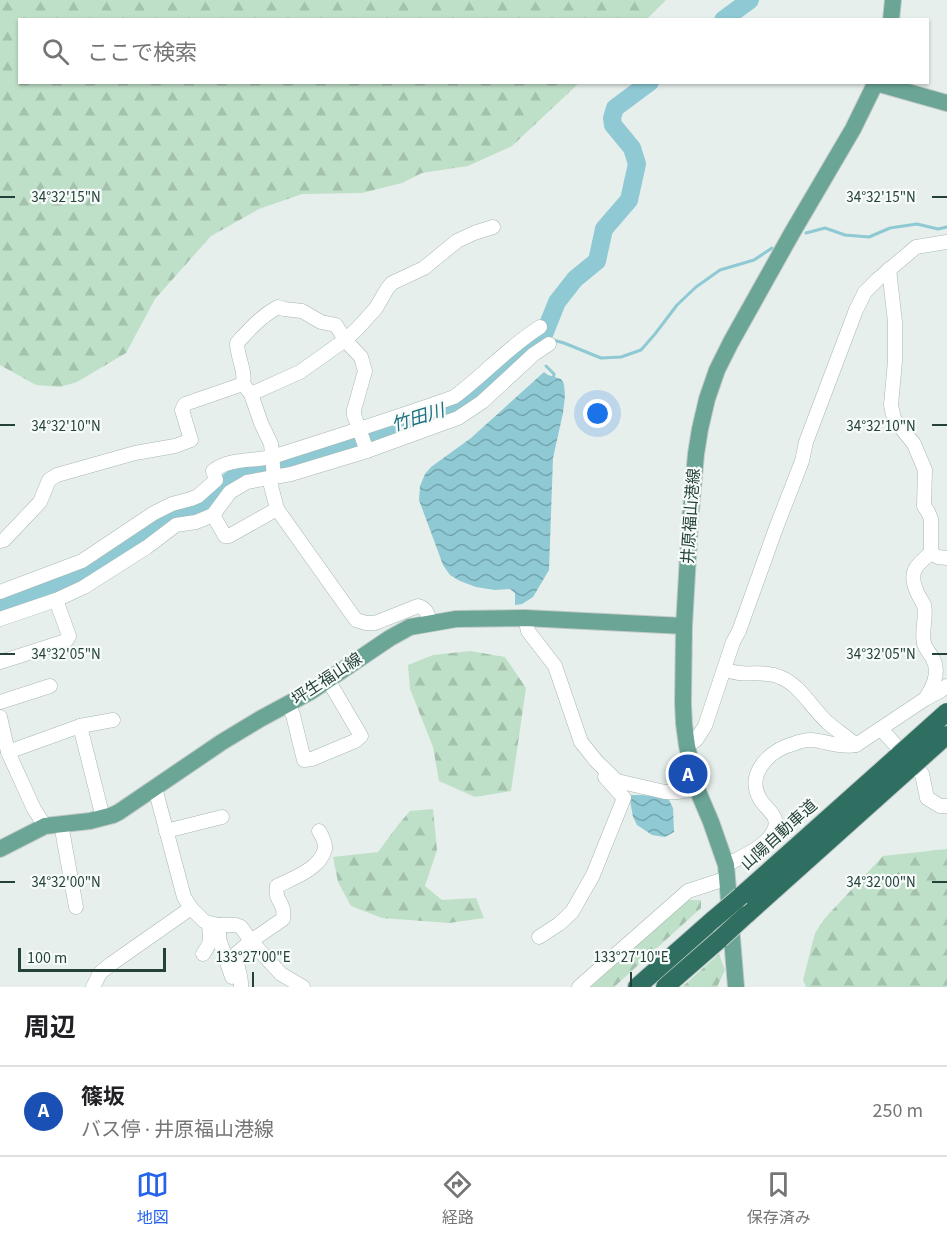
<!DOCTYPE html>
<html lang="ja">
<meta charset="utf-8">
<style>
:root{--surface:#fff;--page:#f2f2f2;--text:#202124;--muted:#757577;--line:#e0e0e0;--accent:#2563eb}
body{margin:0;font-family:"Source Sans 3","Noto Sans JP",sans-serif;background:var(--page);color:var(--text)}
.scale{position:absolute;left:18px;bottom:15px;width:148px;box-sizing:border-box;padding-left:6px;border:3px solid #24423a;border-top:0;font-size:16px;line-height:21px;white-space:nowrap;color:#24423a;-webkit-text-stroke:4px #f7fbf9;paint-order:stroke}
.you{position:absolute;left:598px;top:414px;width:21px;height:21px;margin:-15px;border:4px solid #fff;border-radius:50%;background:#1a73e8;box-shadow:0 0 0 9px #1a73e833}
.badge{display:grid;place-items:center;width:39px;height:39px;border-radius:50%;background:var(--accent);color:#fff;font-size:20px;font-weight:700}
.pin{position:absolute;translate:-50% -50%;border:3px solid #fff;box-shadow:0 2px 6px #0006}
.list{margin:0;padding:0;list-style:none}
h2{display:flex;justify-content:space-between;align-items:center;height:78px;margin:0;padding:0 24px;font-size:26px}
h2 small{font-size:20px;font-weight:400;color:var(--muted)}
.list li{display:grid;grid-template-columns:39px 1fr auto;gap:18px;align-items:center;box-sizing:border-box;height:90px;padding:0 24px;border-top:2px solid var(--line)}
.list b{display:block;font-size:22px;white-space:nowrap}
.list p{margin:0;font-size:20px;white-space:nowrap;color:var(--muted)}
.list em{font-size:20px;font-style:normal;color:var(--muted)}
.icon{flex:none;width:33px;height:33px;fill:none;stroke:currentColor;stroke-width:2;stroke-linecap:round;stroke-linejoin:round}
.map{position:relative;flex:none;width:947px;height:987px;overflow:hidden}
.search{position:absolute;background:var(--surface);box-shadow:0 2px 4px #0004;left:18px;right:18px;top:18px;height:66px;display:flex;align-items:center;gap:15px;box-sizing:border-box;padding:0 21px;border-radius:0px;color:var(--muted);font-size:22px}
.sheet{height:168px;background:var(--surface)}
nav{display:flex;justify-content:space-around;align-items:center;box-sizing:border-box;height:84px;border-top:2px solid var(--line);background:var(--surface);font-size:16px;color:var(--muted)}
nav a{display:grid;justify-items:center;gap:3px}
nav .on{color:var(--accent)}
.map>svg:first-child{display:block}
</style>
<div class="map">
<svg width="947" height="987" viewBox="0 0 947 987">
<defs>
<pattern id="forest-firs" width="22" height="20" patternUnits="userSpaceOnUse" patternTransform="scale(1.5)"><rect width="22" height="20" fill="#bfe0c8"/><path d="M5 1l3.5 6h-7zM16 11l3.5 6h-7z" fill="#a4c1ad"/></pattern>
<pattern id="water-waves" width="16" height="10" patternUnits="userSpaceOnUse" patternTransform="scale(1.5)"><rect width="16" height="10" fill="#8ec9d4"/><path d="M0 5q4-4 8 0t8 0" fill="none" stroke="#74a5ad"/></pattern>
</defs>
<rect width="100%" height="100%" fill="#e6efeb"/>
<g fill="url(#forest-firs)">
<path d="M0,0H666L646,20H20V82L579,83L512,146L468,166L422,173L402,183L362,193L302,194L259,209L211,236L155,299L126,353L77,382L60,387L36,385L0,365Z"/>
<path d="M470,651L505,657L526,688L511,791L475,797L439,781L433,747L410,689L408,665L433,655Z"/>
<path d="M433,809L437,850L425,886L442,900L476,898L484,918L449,923L382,918L351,906L338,882L333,857L378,852L398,825L410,811Z"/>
<path d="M947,849V987H806L803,980L815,933L825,918L883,856Z"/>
<path d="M686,900H701V908L614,987H589Z"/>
<path d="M719,954L725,970L717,987H682Z"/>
</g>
<g fill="url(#water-waves)">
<path d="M544,372L548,375L561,379L564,384L565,396L563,413L553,458L549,570L533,597L522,604L515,605V593L510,589L495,590L476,587L460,581L450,575L443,565L419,500L420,486L425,474L431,467L471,438Z"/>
<path d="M629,795C643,795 655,795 669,800L673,808L674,832L665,837L652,835L637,825L633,817Z"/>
</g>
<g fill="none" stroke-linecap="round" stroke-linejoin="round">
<g stroke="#8ec9d4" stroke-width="3">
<path d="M806,233L825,228L845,235L869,237L890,228L917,224L938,229L947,227"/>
<path d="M553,340L564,343L601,358L621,357L641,350L655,334L677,305L696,287L720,270L754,260L772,248"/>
<path d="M546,366L554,374L553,380"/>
</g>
<g stroke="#8ec9d4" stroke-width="18">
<path d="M723,20L750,0"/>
<path d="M0,605L93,569L168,517L196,507L237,475L452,408L469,399L540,339L545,332L557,302L575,279L597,261L604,229L629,200L637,164L632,148L613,125L612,118L615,108L650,82"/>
</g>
<g stroke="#a8b8b2" stroke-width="15">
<g id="minor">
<path d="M243,384C246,371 237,357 237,343C249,330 261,316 278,307L284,309L302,311L321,322L336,325L345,340L361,357L365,371L354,410V415L367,451"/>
<path d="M251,394L300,372L345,340L357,329L376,308L387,289L392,283L424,268L457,241L474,233L493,227"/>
<path d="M269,478L277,509L356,620L366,623H375L418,606C427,608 428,615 430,623"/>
<path d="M213,515L225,536H229L277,509"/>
<path d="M0,541L4,540L40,502L49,480L57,475L135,453L175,446L191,440L182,410L185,404L243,384L251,394L261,423L271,444L274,477"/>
<path d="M931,553L938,557L947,558"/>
<path d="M0,592L82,561L154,513L172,504L191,499L198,496L216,480L213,471C230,457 255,462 275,456C335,437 395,418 454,397C484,375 508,347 540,327"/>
<path d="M525,618L528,631L555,666L581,742L597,762L617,781L665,792H677L697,789"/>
<path d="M0,619L56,600L84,587L147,547L176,525L196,522L213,515L230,492L247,482L291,474L367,451L458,418L482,402L534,354L549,344"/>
<path d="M0,662L66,641L69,636L56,600"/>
<path d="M725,669C742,678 762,669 780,677C800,685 811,707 827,722C836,730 847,737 856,745L925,699C933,687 940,673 933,659C931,654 925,649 924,643C921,631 927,617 924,605C922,601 919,597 917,592C908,572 916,565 931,553V519L928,512L924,506L925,470L914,444L894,419L891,405L895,361V322L889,269"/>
<path d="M927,698L940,691L947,686"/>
<path d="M0,702L50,686"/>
<path d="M288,704L293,715L304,760L312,759L355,741L361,736L328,680"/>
<path d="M0,717L8,752L34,809L45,826"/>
<path d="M80,726L103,818"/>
<path d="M881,729L922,774L927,798L940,806H947"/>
<path d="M687,746L696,740L705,726L733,642L739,631L776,528L802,461L806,442L856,310L865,292L877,280L916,247L947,242"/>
<path d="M8,752L80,726L113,720"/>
<path d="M155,788L184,897L191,908L204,921L209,923L219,925H236L241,927L251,941L281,974L303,987"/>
<path d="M61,824L76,907"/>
<path d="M166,831L222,817"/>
<path d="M726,865C741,857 762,849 772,834C783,817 767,811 760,799C745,774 770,750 793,744C798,742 805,740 811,740C826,741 841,748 856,745"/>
<path d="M219,925V939L232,977"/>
<path d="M539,937L559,924L572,912L593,875L624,798L605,777"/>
<path d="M203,954C213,939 210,941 209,925"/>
<path d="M93,987L100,973L111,964L191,908"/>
<path d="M241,987C242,976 236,966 236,954L251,941L283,919C286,902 274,902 277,886C293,878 320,869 325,849C326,843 322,836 319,831"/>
<path d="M579,987L688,891L728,878"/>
</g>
</g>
<g stroke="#c2cac8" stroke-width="18">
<g id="major">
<path d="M891,20L893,0"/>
<path d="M876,83L947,103"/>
<path d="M0,849L45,826L90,821L113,815L119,812L222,742L260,719L310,692L390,638L410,627L456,619L525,618L684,626"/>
<path d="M736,987L726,865L711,822L697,789L687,746L684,724L683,703L684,626L690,521L696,454L700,429L707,399L717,370L731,342L792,233L853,129L876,82"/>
</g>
</g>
<g stroke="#c2cac8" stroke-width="20">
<g id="highway">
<path d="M741,896L899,755"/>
<path d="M746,915L910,768"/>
<path d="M637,987L714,919"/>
<path d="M665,987L720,939"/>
</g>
</g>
<use href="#minor" stroke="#fff" stroke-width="14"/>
<use href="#major" stroke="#6aa596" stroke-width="16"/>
<use href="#highway" stroke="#2f6f62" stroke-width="18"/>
<g stroke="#c2cac8" stroke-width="20" stroke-linecap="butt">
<g id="highway-bridge">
<path d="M899,755L947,712"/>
<path d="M910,768L947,735"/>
<path d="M714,919L741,896"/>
<path d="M720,939L746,915"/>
</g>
</g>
<use href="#highway-bridge" stroke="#2f6f62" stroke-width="18"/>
</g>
<path fill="none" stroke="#24423a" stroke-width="2" d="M0,197H15M932,197H947M0,425H15M932,425H947M0,654H15M932,654H947M0,882H15M932,882H947M253,972V987M631,972V987"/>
<g text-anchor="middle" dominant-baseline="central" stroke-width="4.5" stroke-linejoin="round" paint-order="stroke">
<g font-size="16" fill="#24423a" stroke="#f7fbf9">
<text transform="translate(691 516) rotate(-86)">井原福山港線</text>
<text transform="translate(327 679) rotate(-33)">坪生福山線</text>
<text transform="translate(779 835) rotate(-42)">山陽自動車道</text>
</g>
<g font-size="18" font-style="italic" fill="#1c6f80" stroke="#f7fbf9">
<text transform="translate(418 418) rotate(-17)">竹田川</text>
</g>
</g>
<g font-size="15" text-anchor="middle" fill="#24423a" stroke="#f7fbf9" stroke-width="4.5" stroke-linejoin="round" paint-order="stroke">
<text x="66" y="202">34°32'15"N</text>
<text x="881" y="202">34°32'15"N</text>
<text x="66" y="431">34°32'10"N</text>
<text x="881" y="431">34°32'10"N</text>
<text x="66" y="659">34°32'05"N</text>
<text x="881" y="659">34°32'05"N</text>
<text x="66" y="887">34°32'00"N</text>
<text x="881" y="887">34°32'00"N</text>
<text x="253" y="962">133°27'00"E</text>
<text x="631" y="962">133°27'10"E</text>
</g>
</svg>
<div class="scale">100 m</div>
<div class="you"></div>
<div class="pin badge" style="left:688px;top:774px;background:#1a4fb4">A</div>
<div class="search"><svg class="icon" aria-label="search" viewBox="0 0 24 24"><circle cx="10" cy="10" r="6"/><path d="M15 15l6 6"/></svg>ここで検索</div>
</div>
<section class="sheet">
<h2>周辺<small></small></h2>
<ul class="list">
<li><span class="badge" style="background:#1a4fb4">A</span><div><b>篠坂</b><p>バス停 · 井原福山港線</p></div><em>250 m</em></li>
</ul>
</section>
<nav>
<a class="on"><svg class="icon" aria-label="map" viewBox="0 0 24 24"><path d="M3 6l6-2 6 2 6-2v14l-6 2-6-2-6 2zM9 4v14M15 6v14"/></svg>地図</a>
<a><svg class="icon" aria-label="directions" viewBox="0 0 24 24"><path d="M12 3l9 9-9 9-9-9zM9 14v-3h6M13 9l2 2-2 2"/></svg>経路</a>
<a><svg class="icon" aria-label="saved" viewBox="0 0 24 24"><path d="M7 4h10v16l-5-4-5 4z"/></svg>保存済み</a>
</nav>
